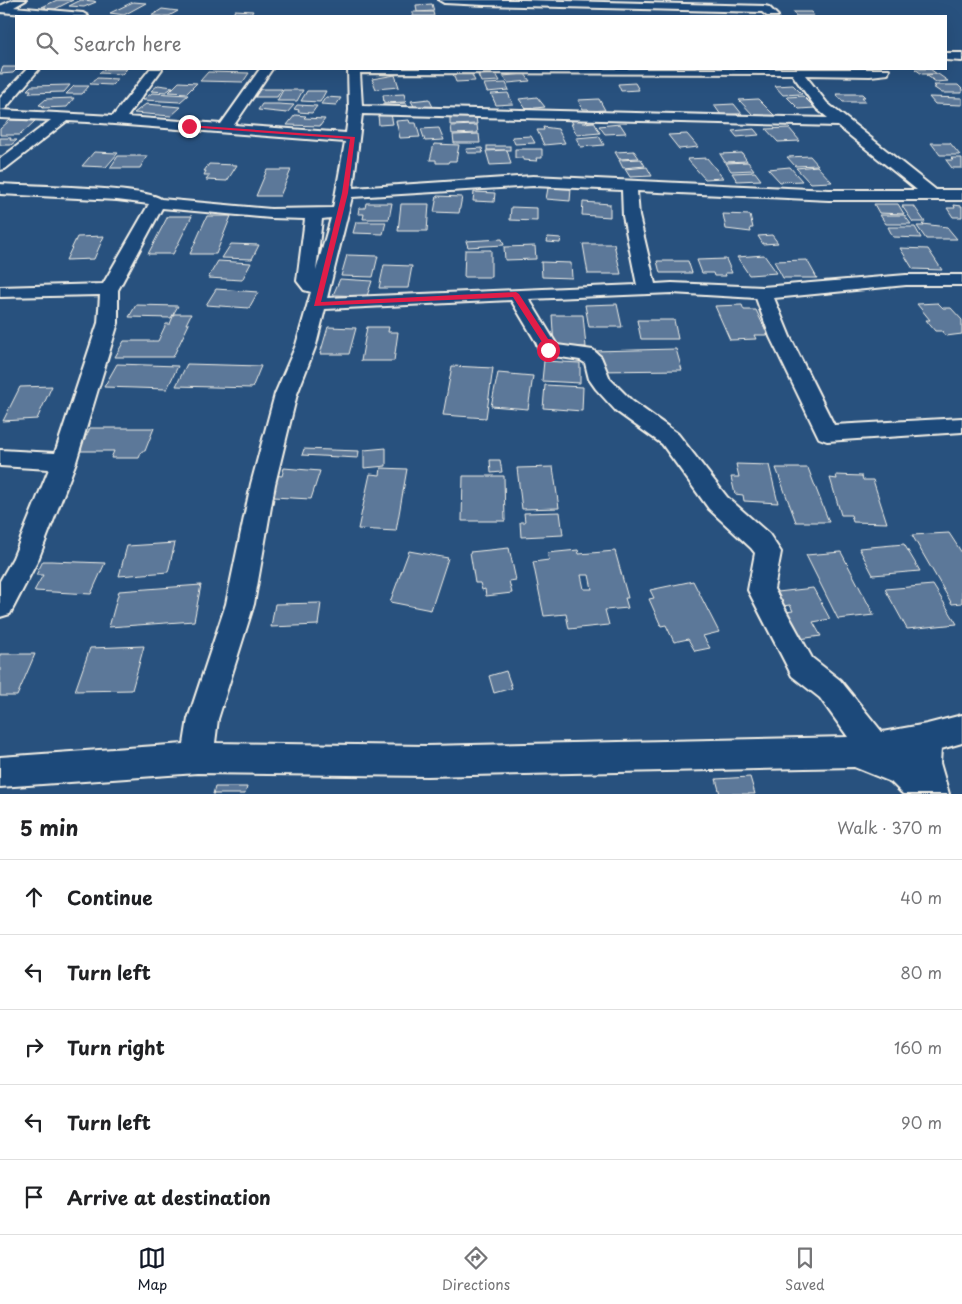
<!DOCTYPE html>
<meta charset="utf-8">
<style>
:root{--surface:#fff;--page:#f2f2f2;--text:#202124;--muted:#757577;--line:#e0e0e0;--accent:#111827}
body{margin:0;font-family:"Playpen Sans",sans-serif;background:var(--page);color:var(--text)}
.stop{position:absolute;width:15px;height:15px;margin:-11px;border:4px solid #e11d48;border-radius:50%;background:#fff}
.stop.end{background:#e11d48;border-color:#fff;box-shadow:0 1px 5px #0008}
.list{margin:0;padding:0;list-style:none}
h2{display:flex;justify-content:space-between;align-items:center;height:65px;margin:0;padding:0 20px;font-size:21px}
h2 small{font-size:16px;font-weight:400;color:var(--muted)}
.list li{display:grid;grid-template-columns:32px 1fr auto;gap:15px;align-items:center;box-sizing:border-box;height:75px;padding:0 20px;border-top:1px solid var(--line)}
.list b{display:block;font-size:19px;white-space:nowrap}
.list em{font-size:16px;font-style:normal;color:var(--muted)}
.icon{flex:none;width:28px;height:28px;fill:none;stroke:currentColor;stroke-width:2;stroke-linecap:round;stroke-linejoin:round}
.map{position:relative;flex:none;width:962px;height:794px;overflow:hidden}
.search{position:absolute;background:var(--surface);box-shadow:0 5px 20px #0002;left:15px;right:15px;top:15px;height:55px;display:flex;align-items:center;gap:12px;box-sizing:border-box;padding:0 18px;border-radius:0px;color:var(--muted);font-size:19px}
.sheet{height:440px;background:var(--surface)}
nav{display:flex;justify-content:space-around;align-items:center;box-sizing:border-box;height:70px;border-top:1px solid var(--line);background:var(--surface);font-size:14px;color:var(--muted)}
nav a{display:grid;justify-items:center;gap:2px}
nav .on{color:var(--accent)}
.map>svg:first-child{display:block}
</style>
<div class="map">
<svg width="962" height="794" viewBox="0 0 962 794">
<rect width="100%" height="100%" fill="#28517e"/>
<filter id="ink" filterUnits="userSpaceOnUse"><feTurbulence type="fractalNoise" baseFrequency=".02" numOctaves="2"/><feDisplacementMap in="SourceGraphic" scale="10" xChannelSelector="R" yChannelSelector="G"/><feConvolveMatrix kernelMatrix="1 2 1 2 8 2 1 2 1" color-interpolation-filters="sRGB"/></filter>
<g filter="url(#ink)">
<g fill="#5b7899" stroke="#f4f1e8" fill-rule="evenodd">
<path d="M57,0H73L55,9H43L46,7H42Z"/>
<path d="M81,0L94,1L96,2L84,7L69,6Z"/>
<path d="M133,2L146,3L124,15L110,13Z"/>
<path d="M432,4L434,11L417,12L416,5Z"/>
<path d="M162,9L178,11L169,16H151Z"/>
<path d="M235,10L253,11L250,16H232Z"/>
<path d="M413,12H433L434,16H413Z"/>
<path d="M793,12H811L814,16H796Z"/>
<path d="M3,67H16L17,69L13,73L0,74Z"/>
<path d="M104,69H127L122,74L99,73Z"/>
<path d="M915,69H930L937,74H922Z"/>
<path d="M208,72L249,73L243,82L200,81Z"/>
<path d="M471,73L475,81L456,82L453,74Z"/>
<path d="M496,74L500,81L481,82L478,75Z"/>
<path d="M525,74L530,81L508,83L503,76Z"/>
<path d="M938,74L948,81L936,82L926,75Z"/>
<path d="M395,75L399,87L376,89L372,79Z"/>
<path d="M97,78L118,79L112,85L90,84Z"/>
<path d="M179,82L197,83L187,93L169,92Z"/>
<path d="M506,83L509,90L487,92L484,84Z"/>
<path d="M635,83L639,90L621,91L618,84Z"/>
<path d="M70,85L64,92L29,93L31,90H27L31,86Z"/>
<path d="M158,85L173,87L166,92L151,91Z"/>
<path d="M793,85L802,94L783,95L775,86Z"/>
<path d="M934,85H958L962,89V93H942L933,87H936Z"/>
<path d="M74,86H89L82,94H66Z"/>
<path d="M260,89H282L277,97H255Z"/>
<path d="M283,90H303L297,101H277Z"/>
<path d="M307,91H326L320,102L301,101Z"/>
<path d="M152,93L188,95L180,102L143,100Z"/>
<path d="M508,93L513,104L496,105L491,94Z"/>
<path d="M404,94L406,102L384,103L383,95Z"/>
<path d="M836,94H862L865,97H862L866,102H843Z"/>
<path d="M803,96L815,108L799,109L787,97Z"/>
<path d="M326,97L341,98L336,105L321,104Z"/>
<path d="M537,97L545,107L526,109L519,99Z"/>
<path d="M929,97L962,98V105L935,104Z"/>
<path d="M74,98L67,107L42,108L44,106L39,105L46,99Z"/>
<path d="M429,99L433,107L415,108L411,101Z"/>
<path d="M599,99L605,110L589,111L588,109H583L578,100Z"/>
<path d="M758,99L775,116L755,117L739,100Z"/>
<path d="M406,103V108L382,109V104Z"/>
<path d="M146,104L181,107L171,116L134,113Z"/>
<path d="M262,104H278L294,105L287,113L258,110Z"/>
<path d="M734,104L742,114L721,115L714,105Z"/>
<path d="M297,105L317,106L312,113L298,112L299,110L294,109Z"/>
<path d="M391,114L393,124L379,125L378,115Z"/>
<path d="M295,115L306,116L304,118L325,119L320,126L287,125Z"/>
<path d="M450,117H476L477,124L450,125Z"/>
<path d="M581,119L583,123L594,122L600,133L577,135L571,124H573L571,120Z"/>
<path d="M10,120L35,121L20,135H0V129Z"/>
<path d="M409,120L410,123H416L420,137L400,138L396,121Z"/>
<path d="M620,124L626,133L605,134L599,126Z"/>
<path d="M477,125L478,133L452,134L451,126Z"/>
<path d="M543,127L558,129L565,143L544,145L537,130H544Z"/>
<path d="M439,128L444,140L425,141L421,129Z"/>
<path d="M789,128L800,141L778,142L766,129Z"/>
<path d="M754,129L759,135L737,137L732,131Z"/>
<path d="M479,134L480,143H454L453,135Z"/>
<path d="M687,134L698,147L679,149L668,135Z"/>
<path d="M531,136L535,143L515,144L512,137Z"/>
<path d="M599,136L604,145L581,147L576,138Z"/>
<path d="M0,138H11L10,140H17L11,145H0Z"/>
<path d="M931,143H950L960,155H940Z"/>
<path d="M434,144L459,145L456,161H449L448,163H436V160H430Z"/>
<rect x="487" y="146" width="23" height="4"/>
<path d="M482,148L483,153H467L466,149Z"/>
<path d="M515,149H542V158H536L537,161L523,160V158H515Z"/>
<path d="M507,150L511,164L490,165L486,151Z"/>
<path d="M634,151L639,158L619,159L615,152Z"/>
<path d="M94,152L118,153L106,167L82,166Z"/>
<path d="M742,153L747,161L725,162L720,154Z"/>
<path d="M118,156H147L140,168H110Z"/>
<path d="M810,156L818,165L795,166L787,157Z"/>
<path d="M707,158L723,178L705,179L687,159Z"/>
<path d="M951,158H962V168H952L946,160H953Z"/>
<path d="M641,159L645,166L623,168L619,160Z"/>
<path d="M748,162L754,170L731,171L726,163Z"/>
<path d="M209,164L237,165L227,181L206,180L210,175H204L206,171H204Z"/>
<path d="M817,166L832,182L810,183L796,168Z"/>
<path d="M647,167L652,176L630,177L625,169Z"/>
<path d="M790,167L802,181L780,182L768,169Z"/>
<path d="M267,170H291L280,196H256Z"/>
<path d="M755,172L761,180L737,181L732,173Z"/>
<path d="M548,188L571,189L570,201L546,199Z"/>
<path d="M474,192L495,193L494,202L473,201Z"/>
<path d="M437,196L462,197L459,213L434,212Z"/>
<path d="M583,202L610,204V217L582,215Z"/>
<path d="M366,203H392L389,219H363L364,214H358L359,208H365Z"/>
<path d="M401,204H429L427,231H398Z"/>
<path d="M874,204H898L904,214L879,213Z"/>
<path d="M954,205L962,206V217H953L947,208H955Z"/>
<path d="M902,206H914L925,222H913Z"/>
<path d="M511,207L537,208V221L510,220Z"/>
<path d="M723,214L750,215L753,228H750L751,232L726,229Z"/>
<path d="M880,215H904L911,224H886Z"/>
<path d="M168,216H192L173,254H148Z"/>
<path d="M207,216H231L216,254H190Z"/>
<path d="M356,222H386L383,234L353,233Z"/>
<path d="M922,224L947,227L957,239H926L917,226H924Z"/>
<path d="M888,227H915L921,238L893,237Z"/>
<path d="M772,235L778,243L763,244L758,236Z"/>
<path d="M104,236L94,259L66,260L77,237Z"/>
<path d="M548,237L561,238L560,243L547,242Z"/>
<path d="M502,239L504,245L468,247L466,241Z"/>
<path d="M231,244L259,245L252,259L222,258Z"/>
<path d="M583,244H614L621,274H588Z"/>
<path d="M535,246L536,259L505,260L504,247Z"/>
<path d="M900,248L928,249L942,270L913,269Z"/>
<path d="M465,250H491V277H464Z"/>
<path d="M347,255L378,256L373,277L341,276Z"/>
<path d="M764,255L777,273L749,275L737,257Z"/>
<path d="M726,259L732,273H725L726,276H714L713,273H702L697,260Z"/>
<path d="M807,260L817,278H783L774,261Z"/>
<path d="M218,261L251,263L242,280L208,278Z"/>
<path d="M657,261H688L692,273H660Z"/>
<path d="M541,262L571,263L572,278L542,277Z"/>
<path d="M384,265L412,266L408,288H379Z"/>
<path d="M340,279L372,281L367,296L333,295Z"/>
<path d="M216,289L258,292L249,308L206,305Z"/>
<path d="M938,303L943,308H951L962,320V334L946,336L942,331H935L926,320H930L917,304Z"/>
<path d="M617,304L622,327H589L585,305Z"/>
<path d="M136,305L178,306L171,318L129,317Z"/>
<path d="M742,305L744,310H756L768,335H754L756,339L730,340L715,306Z"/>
<path d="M174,314H191L186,324H189L173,357H115L124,341H158L166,324H170Z"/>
<path d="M552,315H583L586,347H554Z"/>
<path d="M637,320H674L678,339H641Z"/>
<path d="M328,327L356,328L349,354H320Z"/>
<path d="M367,327H389L388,332H398L394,361H361Z"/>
<path d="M676,349L682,370L597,371L593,351Z"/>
<path d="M544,361L580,363V383L542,381Z"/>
<path d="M117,364L178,366L167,389L104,387Z"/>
<path d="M187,364L261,366L252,388L176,386Z"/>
<path d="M452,366L493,368L486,418L443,415Z"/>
<path d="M498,373L533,376L528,409L491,406Z"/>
<path d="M545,385L583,387L582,411L543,408Z"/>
<path d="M52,386L37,419L3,421L20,387Z"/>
<path d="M90,428H154L145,451H142L139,458H111L114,451H79Z"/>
<path d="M386,448V466L364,468V450Z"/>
<path d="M304,449L359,451L358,458L302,455Z"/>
<path d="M490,460H500L502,472L491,473Z"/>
<path d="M736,464L769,465L778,503L744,501L743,495L735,494L731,477H739Z"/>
<path d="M553,467L559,508L522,509L517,468Z"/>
<path d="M284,468L320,471L311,499L273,497L276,489L268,488L274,475L282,476Z"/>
<path d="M381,468L407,469L396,531L358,529L370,474L380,475Z"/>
<path d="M776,468H808L829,522H796Z"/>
<path d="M836,475L862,476L863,480H873L887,523L853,522L851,515H841L830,478L837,479Z"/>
<path d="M463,476H504L505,521H462Z"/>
<path d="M560,512L563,535L521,537L520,522H525L524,513Z"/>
<path d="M949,533L962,553V603L952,604L912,535Z"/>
<path d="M175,543L168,572L119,576L127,546Z"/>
<path d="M904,544L920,571L873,575L859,548Z"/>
<path d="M509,548L516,580L509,581L512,593L486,596L485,589L482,590L480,583H475L470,552Z"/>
<path d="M578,550L579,554L615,551L628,598H625L628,608L605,610L609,625L569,629L566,614L544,616L533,562L549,560L547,553ZM581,575H589L592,589H584Z"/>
<path d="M409,551L448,558L431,610L390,602Z"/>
<path d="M841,552L874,615L838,619L806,555Z"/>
<path d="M43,561H51L105,563L91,594L34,591L43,575H36Z"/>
<path d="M693,581L719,632L703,636L710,648L695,651L688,639L674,642L666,625L661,626L649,599L654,598L650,590Z"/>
<path d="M201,585L194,621L109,627L119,591Z"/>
<path d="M933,585L957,624L907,629L885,589Z"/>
<path d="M813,588L830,619L813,622L821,636L799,639L779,613L793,611L790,605L776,607L769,593Z"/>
<path d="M321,603L318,625L271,627L275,604Z"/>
<path d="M144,646L132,690L75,691L90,648Z"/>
<path d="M0,654H35L17,696H0Z"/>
<path d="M506,671L512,688L494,693L489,676Z"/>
<path d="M750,777L755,794H720L716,779Z"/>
<path d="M215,787H247L245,794H213Z"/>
</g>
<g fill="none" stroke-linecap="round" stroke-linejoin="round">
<g stroke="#f4f1e8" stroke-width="4">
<g id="street">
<path d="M13,0H26L14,7L83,13L88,16H49L0,12V6Z"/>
<path d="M439,0H524L765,6L769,7L778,16H767L762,12L484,5L444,3Z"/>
<path d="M946,53H962V61L946,60Z"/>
<path d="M27,69H39L5,109L0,110V98Z"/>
<path d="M150,69H162L127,117L221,124L260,69H272L234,125L346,133L349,110L348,69H889L888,74L870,76L805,75L827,103L936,190H962V200H829L637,191L639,216L655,284L672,283L763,287L906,275H962V285H906L774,298L790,337L834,425L962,418V432L827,441L819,438L770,337L756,298L672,293L529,299L557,345L593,350L601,357L610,379L632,401L678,434L727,497L769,534L781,552L774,589L812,658L840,680L882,732L927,724L962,715V743L941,749L940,763L949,794H903L891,782L854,767L427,776L197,773L0,787V757L184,744L188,719L226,604L251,484L275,394L296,345L311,292L304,290L297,281L305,219L271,218L162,208L118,290V323L76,462L38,560L10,614L0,617V581L13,558L49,469L0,466V450L55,453L98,323L100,295L0,297V287L103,284L149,204L117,200L0,194V184C28,186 145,187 161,199L271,209L333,208L345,142L88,122L67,121L5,169L0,170V159L51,120L0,118V110L113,116ZM360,73L792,74L817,109L828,118L362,106ZM362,114L838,126L917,190H829L533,176L353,188ZM533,186L622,190L623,216L637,285L327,298L352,197ZM331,218L316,271L322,219ZM511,300L536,342L541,354L580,360L585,363L589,379L596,389L616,411L662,444L709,509L751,548L755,553L748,590L752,598L792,676L820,698L848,737L427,746L215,743L218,719L254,604L275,484L297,394L316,345L325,309Z"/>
</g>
</g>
<use href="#street" fill="#1f4a7a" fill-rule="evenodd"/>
</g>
</g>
<path fill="#e11d48" d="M189,125L355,137L348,193L321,302L516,292L519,294L550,342L552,350L545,351L542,342L513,297L314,306L342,193L350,139L187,127Z"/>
</svg>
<div class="stop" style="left:548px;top:350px"></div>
<div class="stop end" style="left:189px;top:126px"></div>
<div class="search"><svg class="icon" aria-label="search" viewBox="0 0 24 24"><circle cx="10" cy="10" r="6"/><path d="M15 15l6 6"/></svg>Search here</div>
</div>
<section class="sheet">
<h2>5 min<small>Walk · 370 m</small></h2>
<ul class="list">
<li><svg class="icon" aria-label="ahead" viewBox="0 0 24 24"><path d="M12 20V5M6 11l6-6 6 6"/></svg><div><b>Continue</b></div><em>40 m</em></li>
<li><svg class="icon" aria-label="left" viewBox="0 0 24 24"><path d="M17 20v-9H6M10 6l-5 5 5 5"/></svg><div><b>Turn left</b></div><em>80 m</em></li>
<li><svg class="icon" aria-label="right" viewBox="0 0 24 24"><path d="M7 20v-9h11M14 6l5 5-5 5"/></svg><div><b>Turn right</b></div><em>160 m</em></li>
<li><svg class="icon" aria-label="left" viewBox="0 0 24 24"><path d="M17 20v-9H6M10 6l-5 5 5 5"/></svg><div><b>Turn left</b></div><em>90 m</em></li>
<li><svg class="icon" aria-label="arrive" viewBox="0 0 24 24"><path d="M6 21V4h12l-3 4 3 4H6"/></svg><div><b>Arrive at destination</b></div></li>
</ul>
</section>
<nav>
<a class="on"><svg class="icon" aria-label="map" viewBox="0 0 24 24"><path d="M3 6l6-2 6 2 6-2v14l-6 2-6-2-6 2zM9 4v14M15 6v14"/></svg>Map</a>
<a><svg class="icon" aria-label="directions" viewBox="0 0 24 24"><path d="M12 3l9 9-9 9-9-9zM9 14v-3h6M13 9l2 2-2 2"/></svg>Directions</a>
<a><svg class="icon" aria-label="saved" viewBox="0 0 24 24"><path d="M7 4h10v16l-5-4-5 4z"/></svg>Saved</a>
</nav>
